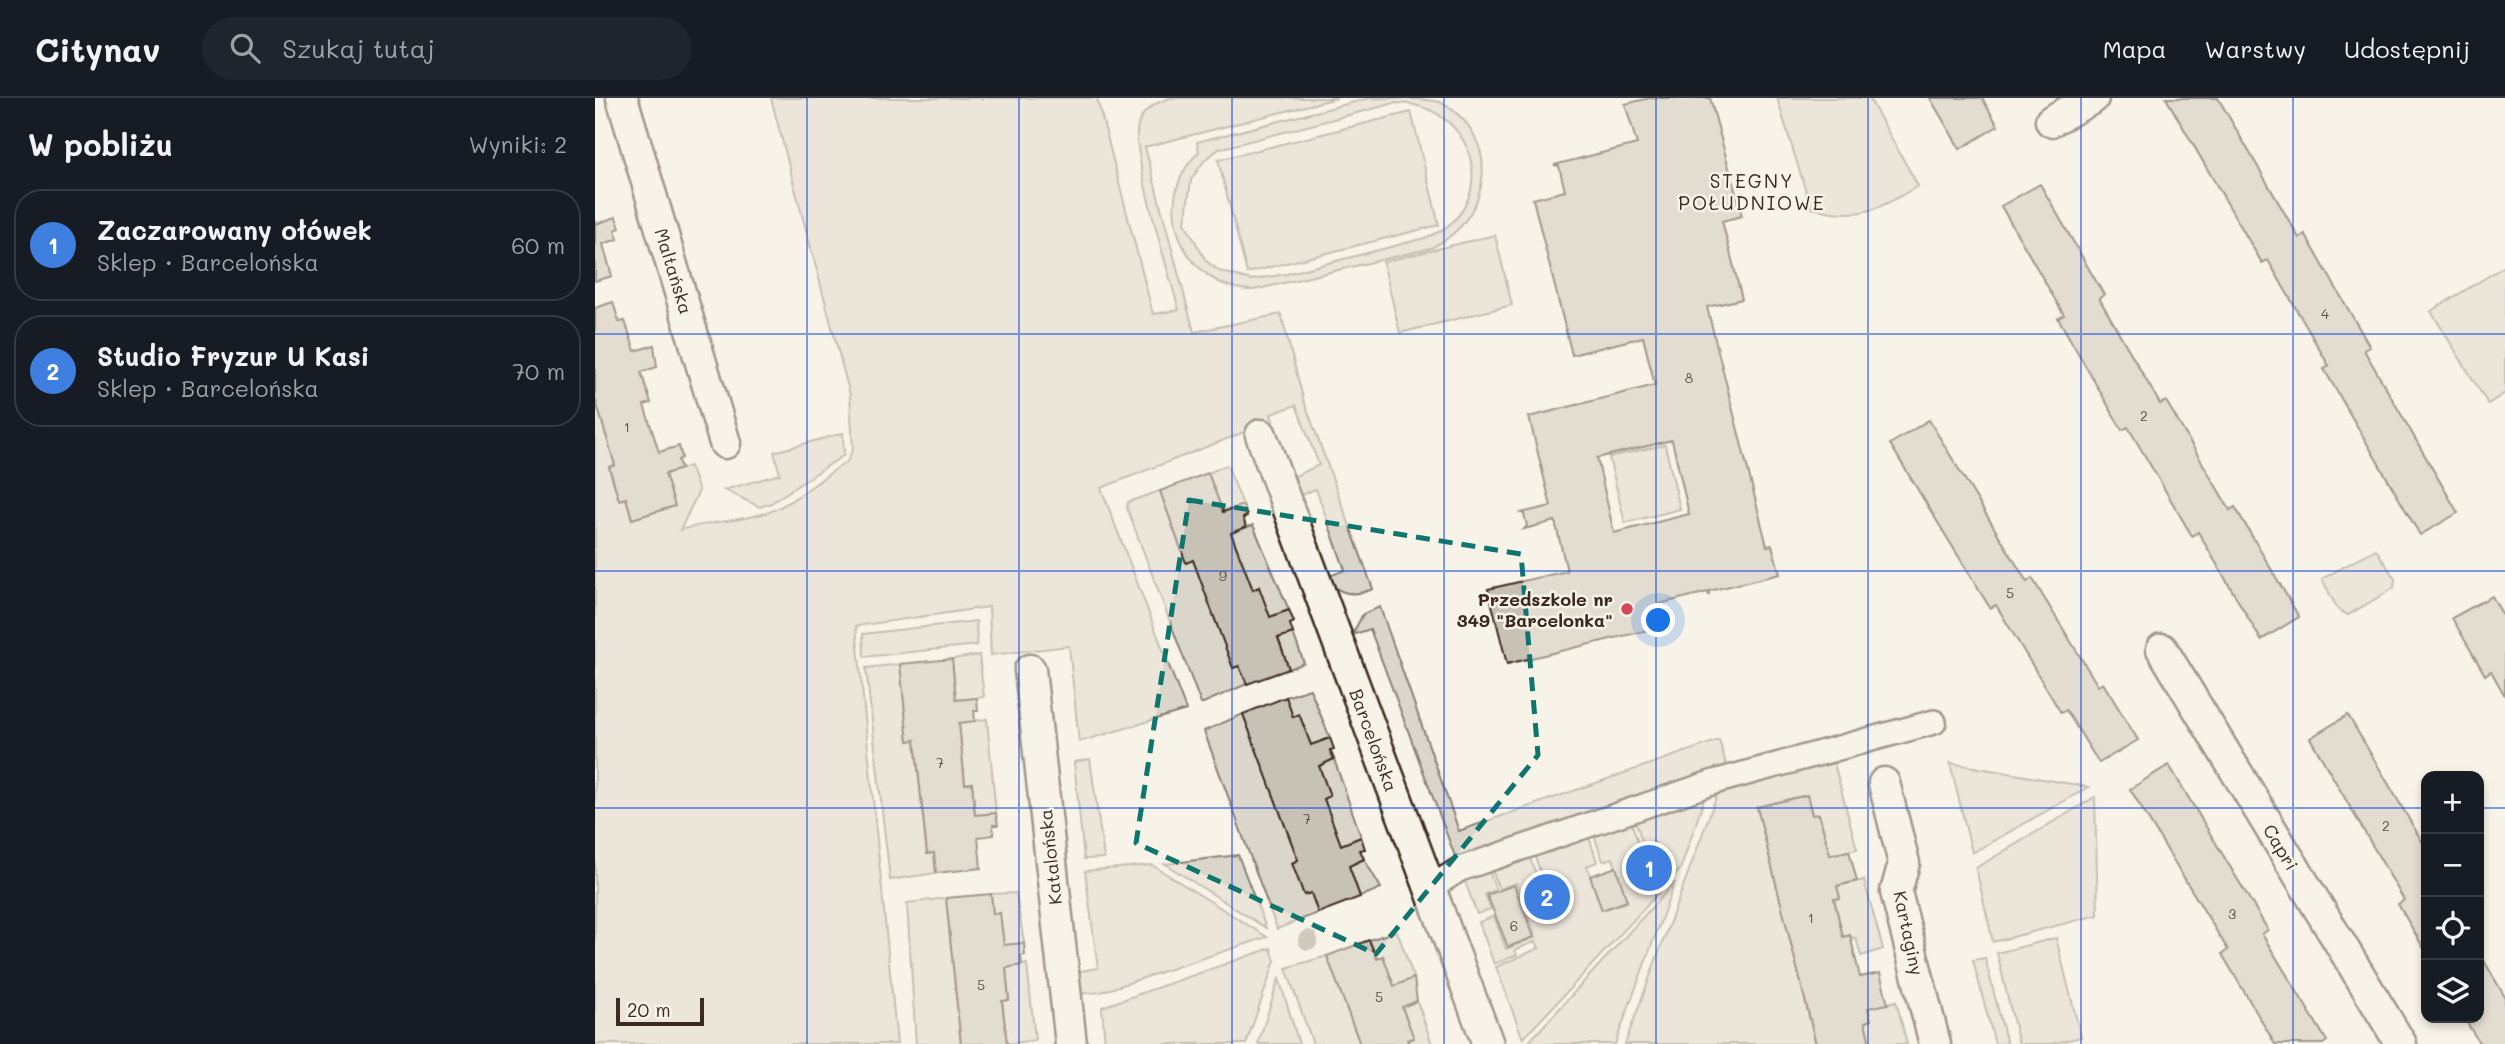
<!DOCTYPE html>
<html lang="pl">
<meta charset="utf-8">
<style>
:root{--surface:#171b24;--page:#20242c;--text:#f1f3f6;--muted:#9ea1a6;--line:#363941;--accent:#8c9099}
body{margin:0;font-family:Mali,sans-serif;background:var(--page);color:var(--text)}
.controls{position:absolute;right:21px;bottom:21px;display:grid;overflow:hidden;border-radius:14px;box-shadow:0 4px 10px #0003}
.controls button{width:63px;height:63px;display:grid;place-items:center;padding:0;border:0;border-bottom:2px solid var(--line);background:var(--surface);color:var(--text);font:35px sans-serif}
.scale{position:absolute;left:21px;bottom:18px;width:88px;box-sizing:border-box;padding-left:7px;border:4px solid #3b2a1e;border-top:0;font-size:19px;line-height:24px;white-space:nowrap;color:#3b2a1e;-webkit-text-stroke:5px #f7f3e8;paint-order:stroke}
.you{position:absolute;left:1064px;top:523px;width:24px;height:24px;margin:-18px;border:5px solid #fff;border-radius:50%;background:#1a73e8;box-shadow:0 0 0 10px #1a73e833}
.badge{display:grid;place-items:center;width:46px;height:46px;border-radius:50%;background:var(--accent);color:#fff;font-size:23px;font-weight:700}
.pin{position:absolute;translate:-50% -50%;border:4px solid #fff;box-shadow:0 2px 7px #0006}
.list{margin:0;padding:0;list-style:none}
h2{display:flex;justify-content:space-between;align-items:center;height:91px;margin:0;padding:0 28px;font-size:30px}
h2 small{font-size:23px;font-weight:400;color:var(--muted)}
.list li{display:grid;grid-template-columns:46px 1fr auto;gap:21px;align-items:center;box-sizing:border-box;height:112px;margin:0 14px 14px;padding:0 14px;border:2px solid var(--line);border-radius:28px}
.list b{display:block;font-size:26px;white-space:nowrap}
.list p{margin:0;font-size:23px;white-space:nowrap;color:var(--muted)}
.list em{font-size:23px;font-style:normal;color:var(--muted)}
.icon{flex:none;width:38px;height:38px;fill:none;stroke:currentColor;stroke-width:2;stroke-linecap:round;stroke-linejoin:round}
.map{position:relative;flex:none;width:1910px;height:946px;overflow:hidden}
header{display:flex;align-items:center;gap:42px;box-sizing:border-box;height:98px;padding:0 35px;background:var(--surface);border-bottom:2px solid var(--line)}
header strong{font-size:33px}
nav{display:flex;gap:38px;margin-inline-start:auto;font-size:24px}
.search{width:490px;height:63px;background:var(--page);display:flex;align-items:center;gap:18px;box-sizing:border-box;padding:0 24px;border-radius:38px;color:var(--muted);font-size:26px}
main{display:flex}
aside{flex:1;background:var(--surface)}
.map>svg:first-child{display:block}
</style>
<header>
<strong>Citynav</strong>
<div class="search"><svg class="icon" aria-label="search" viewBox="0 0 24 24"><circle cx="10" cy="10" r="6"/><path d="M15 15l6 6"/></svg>Szukaj tutaj</div>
<nav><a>Mapa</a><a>Warstwy</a><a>Udostępnij</a></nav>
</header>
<main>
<aside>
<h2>W pobliżu<small>Wyniki: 2</small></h2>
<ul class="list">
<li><span class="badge" style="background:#3f7fe0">1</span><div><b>Zaczarowany ołówek</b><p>Sklep · Barcelońska</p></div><em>60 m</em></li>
<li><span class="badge" style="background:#3f7fe0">2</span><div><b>Studio Fryzur U Kasi</b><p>Sklep · Barcelońska</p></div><em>70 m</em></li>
</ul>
</aside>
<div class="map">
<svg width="1910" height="946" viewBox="0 0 1910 946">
<rect width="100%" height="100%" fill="#f7f3e8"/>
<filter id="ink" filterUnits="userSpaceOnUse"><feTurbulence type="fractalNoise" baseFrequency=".0143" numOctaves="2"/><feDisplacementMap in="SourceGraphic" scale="14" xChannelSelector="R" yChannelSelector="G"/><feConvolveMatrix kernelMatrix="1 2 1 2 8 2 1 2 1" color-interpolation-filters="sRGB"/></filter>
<g filter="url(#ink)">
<g fill="#dbd6cb" stroke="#8b8074" stroke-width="2" fill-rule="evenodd">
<path d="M176,0H502L558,216L584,212C575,179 535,51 543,27C547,12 562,4 575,0H742L550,49L599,234L686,216L708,300L778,491C760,498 742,498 732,479L750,472L721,391L703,398L700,378L724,367L701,307L676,316L678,323L506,390L591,612L484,644L474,548L396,557L394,509L261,528L302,946H0V300L20,367L14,370L24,402L31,400L37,421L79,408L70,376L95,368L104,393L85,432C114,423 144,424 174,414C199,405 228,378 252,364L258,351L255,297Z"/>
<path d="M775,0C795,0 827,0 845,4C909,38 897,122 836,150L659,192C588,192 552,103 604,54L602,44ZM800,5C884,5 908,113 830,140L691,176L656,182L624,173L611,163L590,125L596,82L609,63L624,51Z"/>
<path d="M1182,0H1274L1323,88C1280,113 1266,122 1216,110Z"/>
<path d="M816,14L844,127L652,175L623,62Z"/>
<path d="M900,137L917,207L805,235L788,164Z"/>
<path d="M1910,168V295L1893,306L1836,213Z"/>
<path d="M248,335L249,357L176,405L165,409L129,392L185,376L179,354Z"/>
<path d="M1070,347L1085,411L1030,425L1014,359Z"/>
<path d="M632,367L648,407L628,414L613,375Z"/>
<path d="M565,393L591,464L598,462L638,570L644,568L652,586L606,606L532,410L533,404Z"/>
<path d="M658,427L694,512L675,519L663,490L658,492L636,435Z"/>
<path d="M1781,451L1800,481L1799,490L1753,517L1743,512L1727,481Z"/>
<path d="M785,509L864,733L1124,642L1132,669L861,761L775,531L757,537L768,516Z"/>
<path d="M381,523L382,547L269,559L268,536Z"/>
<path d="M698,535L709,565L694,571L683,540Z"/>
<path d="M384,557L389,599L361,602L357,561Z"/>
<path d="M305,566L313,642H320L332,756L339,755L341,775L295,782L271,570Z"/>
<path d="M715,591L735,640L716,647L704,617L698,619L691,599Z"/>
<path d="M648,616L703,762L697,765L709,797L716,795L723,815L682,831L609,633Z"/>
<path d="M392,621L401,715L380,717L377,685L370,686L364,625Z"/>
<path d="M495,661L509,760L489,761L479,664Z"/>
<path d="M739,661L766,739L746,747L729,701L735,698L724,668Z"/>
<path d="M1239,665L1262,751L1235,757L1224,716L1217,717L1212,697L1162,709L1221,946H1030L1123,694Z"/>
<path d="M1355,665L1494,689L1377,755Z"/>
<path d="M1110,699L1085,772L928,941L901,869L944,850L941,843L920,852L922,857L899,866L884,824L899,818L911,851L941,839L921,785L904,791L897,772L934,758L946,789L933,794L942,815L971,804L963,783L950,787L939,756L994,739L1002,764L992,768L1007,812L1032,804L1018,760L1008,763L999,737L1036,724L1045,750L1034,754L1044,784L1070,775L1060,745L1049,749L1040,722Z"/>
<path d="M1500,699L1503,817L1398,844L1381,770Z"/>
<path d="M643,757L671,830L570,766Z"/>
<path d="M769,761L786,790L765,799L754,768Z"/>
<path d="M557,767L672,839L506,894L482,896L480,874L503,870L490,773Z"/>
<path d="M894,773L901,792L890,796L896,811L882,816L869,781Z"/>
<path d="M1269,782L1288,851L1266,858L1261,840L1248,839L1239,801L1245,800L1242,788Z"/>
<path d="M1080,784L1020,946H932Z"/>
<path d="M421,795L429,845L409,847L398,816L396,796Z"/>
<path d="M351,800L366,946H321L312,805Z"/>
<path d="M802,833L819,880L799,888L788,858L782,861L774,842Z"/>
<path d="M1461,840L1486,939L1456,946H1424L1402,855Z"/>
<path d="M676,850L680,863L651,946H510L507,909Z"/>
<path d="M732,858L765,946H718L691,870Z"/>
<path d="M1390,860L1412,946H1400L1378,862Z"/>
<path d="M432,866L440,942L412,946L407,903L414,902L411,870Z"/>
<path d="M684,880L704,946H663Z"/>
<path d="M822,903L837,946H814L812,942L818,940L807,909Z"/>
<path d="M1301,903L1312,946H1275L1270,924L1276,922L1273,910Z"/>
</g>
<g fill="#c8c1b6" stroke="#3b2a1e" stroke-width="2" fill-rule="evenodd">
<path d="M1055,0H1115L1147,118L1127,123L1147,201L1112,209L1172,448L1177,447L1185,476L1114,493V498L1113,494L1064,506L1070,528L912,566L893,491L972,473L960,423L929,431L932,428L929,416L926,415L956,408L934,319L1060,287L1048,239L977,257L938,101L970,93L964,68L959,67L1042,46L1030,6ZM1077,342L1094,416L1019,435L1002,360Z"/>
<path d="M1335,0H1387L1403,28L1365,51Z"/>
<path d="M1571,0H1623L1704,140L1710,136L1775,249L1769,252L1863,415L1825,437L1729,271L1734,268L1673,162L1667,165Z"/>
<path d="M1445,86L1509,197L1504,200L1565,306L1571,303L1635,412L1640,409L1704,519L1666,542L1603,434L1597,438L1533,329L1527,332L1463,220L1469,217L1406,108Z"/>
<path d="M21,119L25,130L20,132L23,141L8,146L17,178L0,183V122L1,126Z"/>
<path d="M18,204L24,224L30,223L40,253L59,247L62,269L46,274L56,305L49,307L64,354L84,348L87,360L83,362L86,371L70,376L80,408L37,421L31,400L24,402L14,369L20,367L0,300V210Z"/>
<path d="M1334,322L1432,484L1437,480L1503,588L1508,585L1543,642L1504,665L1471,612L1466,615L1401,507L1395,510L1295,346Z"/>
<path d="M613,375L628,414L648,407L652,418L648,420L651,429L636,435L658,492L664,489L675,519L694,512L699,524L695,526L698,535L683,540L694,571L652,586L644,568L638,570L598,462L591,465L565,393Z"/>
<path d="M1897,498L1910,521V598L1896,573L1890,577L1857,520Z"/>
<path d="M357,561L361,602L382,600L383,613H379L380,623L364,625L370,686L377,685L380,717L401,715L403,727H398L399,737L383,739L386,770L341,775L339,755L332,756L320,642L313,643L305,566Z"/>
<path d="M691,599L698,619L704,616L716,647L735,640L739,651L735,652L739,661L724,668L735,698L729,701L746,747L766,739L770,751L765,752L769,761L754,768L765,799L723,815L716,795L709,797L697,765L703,762L648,616Z"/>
<path d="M1753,617L1831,750V854L1803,806L1809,802L1715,640Z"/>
<path d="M1574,667L1673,832L1667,836L1732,943L1728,946H1680L1627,856L1633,852L1535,691Z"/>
<path d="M1212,697L1217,717L1224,716L1235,757L1254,753L1262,783L1242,788L1245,800L1239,801L1248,839L1255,837L1265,879L1285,875L1293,906L1273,910L1276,922L1270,924L1275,946H1221L1162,709Z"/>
<path d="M1063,755L1071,775L1044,784L1037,764Z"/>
<path d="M1021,769L1032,803L1007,812L995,778Z"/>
<path d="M963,783L971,804L941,815L933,794Z"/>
<path d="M919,787L939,839L913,849L892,797Z"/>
<path d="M396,796L398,816L405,815L409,847L429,845L430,857L426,858L427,867L411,870L414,902L407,903L412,946H366L351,800Z"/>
<path d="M774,842L782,861L788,858L799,888L819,880L822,903L807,909L819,940L812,942L814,946H765L732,858Z"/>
<path d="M1884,854L1910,899V946H1885L1869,920H1884Z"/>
</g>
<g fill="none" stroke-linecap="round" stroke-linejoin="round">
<g stroke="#3b2a1e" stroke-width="28">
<path id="pedestrian" d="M835,790L865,771L1119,684L1339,624"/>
</g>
<g stroke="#3b2a1e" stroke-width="35">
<g id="minor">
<path d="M27,0L130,345"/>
<path d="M1456,23L1498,0"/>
<path d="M666,337L893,946"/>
<path d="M1567,551L1806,946"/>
<path d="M435,572L476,946"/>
<path d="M1289,685L1309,765L1301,794L1340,946"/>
</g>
</g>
<use href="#pedestrian" stroke="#f7f3e8" stroke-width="23"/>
<use href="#minor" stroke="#f7f3e8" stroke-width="30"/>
</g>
<circle fill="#a1978c" cx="713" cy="842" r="10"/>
</g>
<path d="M0 0H1910V946H0ZM594,402L926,456L943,657L781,856L541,745Z" fill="#f7f3e8" fill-opacity=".55" fill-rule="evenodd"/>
<path fill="none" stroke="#0f766e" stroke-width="5" stroke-dasharray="14 9" stroke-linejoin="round" d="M594,402L926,456L943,657L781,856L541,745Z"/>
<path fill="none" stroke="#1d4ed8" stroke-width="2" stroke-opacity="0.55" d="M212,0V946M424,0V946M637,0V946M849,0V946M1061,0V946M1273,0V946M1486,0V946M1698,0V946M0,236H1910M0,473H1910M0,710H1831M1884,710H1910"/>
<circle fill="#d1495b" stroke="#f7f3e8" stroke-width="2.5" cx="1032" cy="511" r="7"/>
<g text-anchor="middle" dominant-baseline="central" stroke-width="5" stroke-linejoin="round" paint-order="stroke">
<g font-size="14" fill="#5e5044">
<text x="1730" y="215">4</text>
<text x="1094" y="279">8</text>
<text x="1549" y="317">2</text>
<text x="32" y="328">1</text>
<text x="628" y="477">9</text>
<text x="1415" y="494">5</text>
<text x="345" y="664">7</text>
<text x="712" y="720">7</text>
<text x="1791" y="727">2</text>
<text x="1637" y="815">3</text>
<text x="1216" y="819">1</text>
<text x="919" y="827">6</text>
<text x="386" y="886">5</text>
<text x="784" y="898">5</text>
</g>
<g font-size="18" fill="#3b2a1e" stroke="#f7f3e8">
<text transform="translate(79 173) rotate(73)">Maltańska</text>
<text transform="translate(779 642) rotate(70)">Barcelońska</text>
<text transform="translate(1686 749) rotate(59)">Capri</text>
<text transform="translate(455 759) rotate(-96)">Katalońska</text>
<text transform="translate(1314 835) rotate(78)">Kartaginy</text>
</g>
<g font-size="18" font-weight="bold" fill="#3b2a1e" stroke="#f7f3e8" text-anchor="end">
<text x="1018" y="501">Przedszkole nr<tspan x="1018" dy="21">349 "Barcelonka"</tspan></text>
</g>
<g font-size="19" letter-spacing="2" fill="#3b2a1e" stroke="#f7f3e8">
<text x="1157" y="82">STEGNY<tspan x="1157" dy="22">POŁUDNIOWE</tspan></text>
</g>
</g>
</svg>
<div class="controls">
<button>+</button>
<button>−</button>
<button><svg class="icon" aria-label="locate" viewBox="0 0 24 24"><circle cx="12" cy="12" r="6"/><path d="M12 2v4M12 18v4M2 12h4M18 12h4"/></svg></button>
<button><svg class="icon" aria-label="layers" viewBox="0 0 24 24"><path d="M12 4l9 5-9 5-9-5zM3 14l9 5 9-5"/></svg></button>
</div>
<div class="scale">20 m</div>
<div class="you"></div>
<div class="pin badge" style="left:1054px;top:770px;background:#3f7fe0">1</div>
<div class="pin badge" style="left:952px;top:799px;background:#3f7fe0">2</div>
</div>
</main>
